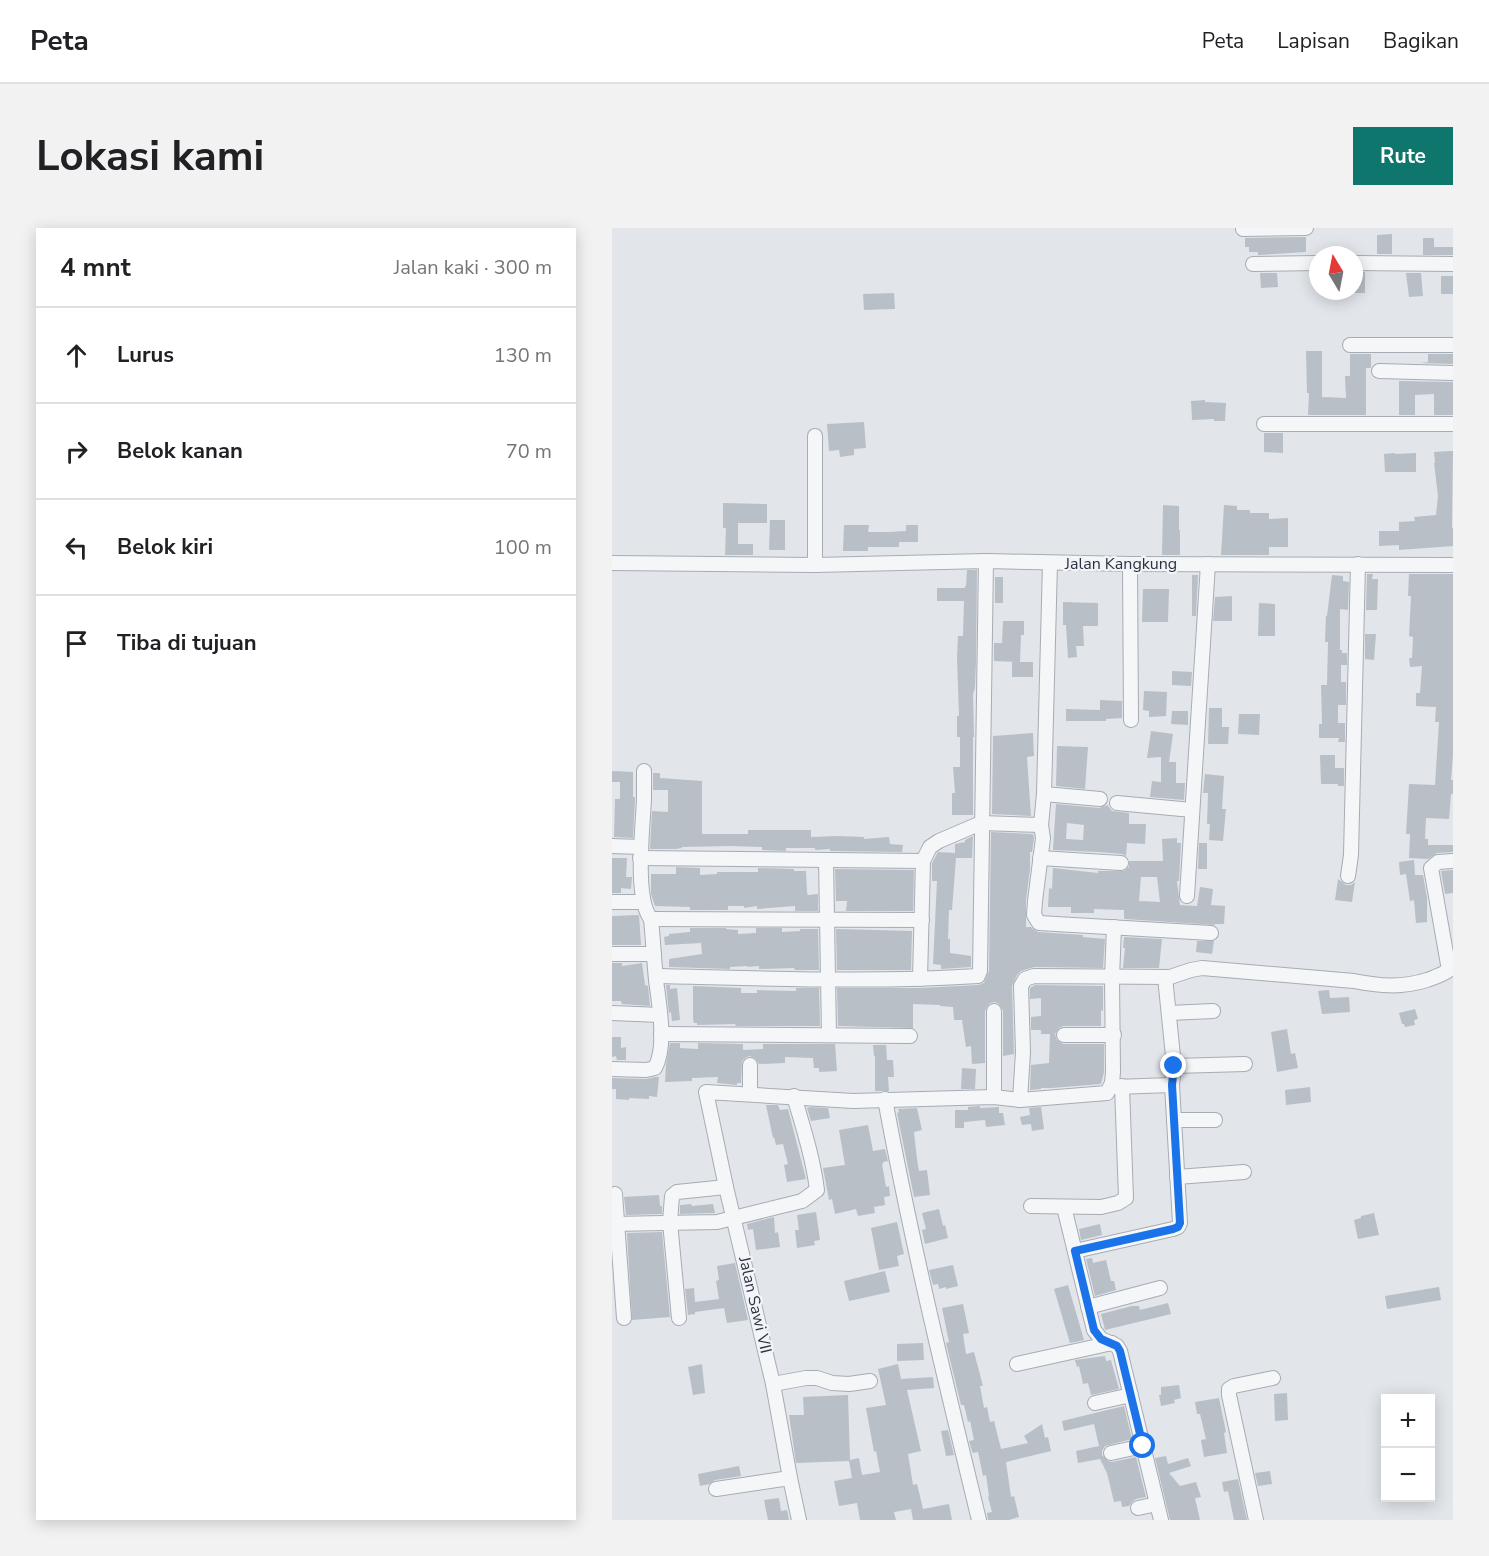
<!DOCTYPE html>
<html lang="id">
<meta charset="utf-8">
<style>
:root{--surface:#fff;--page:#f2f2f2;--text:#202124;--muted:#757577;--line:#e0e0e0;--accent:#0f766e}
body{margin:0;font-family:"Nunito Sans",sans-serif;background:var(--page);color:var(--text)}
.controls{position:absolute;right:18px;bottom:18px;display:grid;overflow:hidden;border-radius:0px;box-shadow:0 3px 15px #0003}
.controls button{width:54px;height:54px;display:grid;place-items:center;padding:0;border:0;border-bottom:2px solid var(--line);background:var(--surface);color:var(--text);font:30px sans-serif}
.compass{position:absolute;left:697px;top:18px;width:54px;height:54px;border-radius:50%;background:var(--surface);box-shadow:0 3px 15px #0003;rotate:350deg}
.stop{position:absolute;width:18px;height:18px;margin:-14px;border:4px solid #1a73e8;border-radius:50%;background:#fff}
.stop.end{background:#1a73e8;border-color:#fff;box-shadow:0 2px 6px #0008}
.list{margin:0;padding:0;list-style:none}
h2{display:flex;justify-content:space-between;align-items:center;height:78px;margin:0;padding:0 24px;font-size:26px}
h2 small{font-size:20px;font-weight:400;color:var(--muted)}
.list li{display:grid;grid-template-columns:39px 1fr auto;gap:18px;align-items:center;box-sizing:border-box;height:96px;padding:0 24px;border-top:2px solid var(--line)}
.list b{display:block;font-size:22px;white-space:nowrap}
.list em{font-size:20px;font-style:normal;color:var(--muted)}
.icon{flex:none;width:33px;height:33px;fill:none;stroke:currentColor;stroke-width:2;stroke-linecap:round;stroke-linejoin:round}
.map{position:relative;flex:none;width:841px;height:1292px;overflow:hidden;border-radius:0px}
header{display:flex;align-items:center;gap:36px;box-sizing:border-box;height:84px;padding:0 30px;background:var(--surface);border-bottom:2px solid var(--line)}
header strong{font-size:28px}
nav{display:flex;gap:33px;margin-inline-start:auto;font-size:21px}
.intro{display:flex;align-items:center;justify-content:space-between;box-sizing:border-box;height:144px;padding:0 36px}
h1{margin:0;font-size:42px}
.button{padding:15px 27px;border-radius:0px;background:var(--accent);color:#fff;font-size:21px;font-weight:700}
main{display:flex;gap:36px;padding:0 36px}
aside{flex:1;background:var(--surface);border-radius:0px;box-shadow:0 3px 15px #0003}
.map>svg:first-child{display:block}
</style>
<header>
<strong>Peta</strong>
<nav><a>Peta</a><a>Lapisan</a><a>Bagikan</a></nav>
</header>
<div class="intro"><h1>Lokasi kami</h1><a class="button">Rute</a></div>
<main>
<aside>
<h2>4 mnt<small>Jalan kaki · 300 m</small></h2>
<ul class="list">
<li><svg class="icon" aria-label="ahead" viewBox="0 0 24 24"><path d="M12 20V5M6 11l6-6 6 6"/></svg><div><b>Lurus</b></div><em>130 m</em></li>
<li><svg class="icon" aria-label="right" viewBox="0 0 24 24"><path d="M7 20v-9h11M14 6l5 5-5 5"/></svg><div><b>Belok kanan</b></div><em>70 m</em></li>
<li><svg class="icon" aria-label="left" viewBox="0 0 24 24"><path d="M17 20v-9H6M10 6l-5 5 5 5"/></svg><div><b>Belok kiri</b></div><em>100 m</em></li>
<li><svg class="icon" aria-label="arrive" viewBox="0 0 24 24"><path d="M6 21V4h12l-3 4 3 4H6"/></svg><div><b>Tiba di tujuan</b></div></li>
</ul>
</aside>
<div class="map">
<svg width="841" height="1292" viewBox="0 0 841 1292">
<rect width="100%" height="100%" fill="#e2e5ea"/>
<g fill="#b9bfc7" fill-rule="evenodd">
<path d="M780,6V26H765V7Z"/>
<path d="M694,9V24L646,27V24H637V19H633V10Z"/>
<path d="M811,10H822V19H841V27H811Z"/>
<rect x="742" y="44" width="11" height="21"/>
<path d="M648,45H665L666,59L649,60Z"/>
<path d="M794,45H809L811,68L797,69Z"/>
<rect x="829" y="48" width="12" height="18"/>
<path d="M282,65L283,81L252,82L251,66Z"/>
<path d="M694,123H710V169L734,170L733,148H738V126H759V140H754V187H696L697,165H695Z"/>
<path d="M816,126H841V136L808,135L816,134Z"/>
<path d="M787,153L841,154V187H822V166L803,167V187H787Z"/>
<path d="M593,172V174L614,175L613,193H602V191L580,192L579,173Z"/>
<path d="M252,194L254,220L242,221V227L228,229L227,222L217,223L215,196Z"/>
<path d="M652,205H671V225L652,224Z"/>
<path d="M839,223H841L840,300H841V318L787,322V317L767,318V303H787V294L803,293L802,289L824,287L826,268L822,235H823L822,224Z"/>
<path d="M783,225V226L804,225V244H773L772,226Z"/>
<path d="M111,275L155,276V295H126V316H141V327H113L114,300H111Z"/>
<path d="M551,277L567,278V302H568V327H550Z"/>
<path d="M612,277L625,278V282H638V285H657V291L676,290V319H657V327H609Z"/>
<path d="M158,292H173V322H157Z"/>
<path d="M232,297H257L256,304H277L294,303V297H306V314H287V319H256V323H231Z"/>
<path d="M355,342H365L364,433L363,460L361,466L362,509H361V587H340V565H343L341,539H348V509H345V488H347L345,430L346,408H351L352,373H325V360H353V358H354Z"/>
<path d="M755,346H761L760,351H766L765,382H754Z"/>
<path d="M797,346H841V526L839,552H841V566H839L837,591L814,590L813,611H816V617H841V624L825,625L816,631L797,630L798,606H794L797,556L823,557L827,494H823L824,479L804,478V465H808L810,438L798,439L797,430H800L801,409L797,408L799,368H796Z"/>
<path d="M580,347H586L584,388H580Z"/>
<path d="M720,347L731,348V353L737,354L736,382L728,381V422H730V425H735V437H729V454H734V477H726V495H733V514H726L727,510H707V496H710L709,457H715L716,414H713L714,388H715Z"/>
<rect x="383" y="349" width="8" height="26"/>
<path d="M531,361H557L556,394H530Z"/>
<path d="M620,368V393H601L603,369Z"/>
<path d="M451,374L486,375V398H471L472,418H464L465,429L456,430L454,397H451Z"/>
<path d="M647,375L663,376V408H646Z"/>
<path d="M391,393H412V407H409L408,434L382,433V415H390Z"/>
<path d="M753,406H764L762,432L753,431Z"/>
<rect x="400" y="434" width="21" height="15"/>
<path d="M560,443L580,444L579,458L560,457Z"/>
<path d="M532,463L555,464L554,488L537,489V483L531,482Z"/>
<path d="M488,472L510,473V490L494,491V493H454V481L488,482Z"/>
<path d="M597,480H610V499H617L616,516H596Z"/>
<path d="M560,483H576V497L559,496Z"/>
<path d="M627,486H648L647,507L626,506Z"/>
<path d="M539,503L561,506L557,534H564V555H573L572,572L538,569L540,553L549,554V529L535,530Z"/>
<path d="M421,505L422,528L415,529L419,588L380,586L381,508Z"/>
<path d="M445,518L476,519L473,561L444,558Z"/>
<path d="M708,527H723V540H732V558H726V556H709Z"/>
<path d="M0,543L21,544V569H23V571L21,610L2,609L3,571H8V554H0Z"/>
<path d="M41,545H48V550L90,553V606H136V602H199V609L225,608L252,609V611L277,609L278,616L291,617L290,624L218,623V621L203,622V620H174V623L150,622V619L118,618L70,619V620L64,621H38L40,583L56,584V562H41Z"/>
<path d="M593,546L612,548L610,581H614L611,613L597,612L598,596H595L596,565H591Z"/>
<path d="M444,576L487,580L496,577V578L500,583L517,585V596H534L533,616L515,615L514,628L510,626L486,624L441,622ZM455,595L472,597L471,612L454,611Z"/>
<path d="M379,604L421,606L422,610L420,624H418V641L414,672V699H419L422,702L426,704L471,707V709L493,711L491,740L422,739L409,743L405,747L400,758L402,826L391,828V782L387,776L383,774L378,775L375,778L373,783V835L360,836L359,818L354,819L350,792H342L341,779L328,778V777L301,776V800L226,798L225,760H308L366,757L372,755L377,743Z"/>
<path d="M361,608L360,630H344L340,682H337L336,711H338V725L359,728V739L329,741V737L321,736L325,653H320V635L326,624L343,625V616L353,614V612Z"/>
<path d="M565,610V615H569L567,653H565L568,677L585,678L588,659L601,661L599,677L613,678L612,696H603V697L513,691H512V682L482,681V685H459V679H436L437,660L440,661L441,640L486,645V643H512L517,639V633H551L550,611ZM529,649H545L548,674L527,673Z"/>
<path d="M587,615H595V641H586Z"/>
<path d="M0,630H15L14,649H20L19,661L9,660V665H0Z"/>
<path d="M802,632L803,647H811L815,670V694L804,695L802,672L798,673L794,646L788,647L787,634Z"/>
<path d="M64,639L88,640V647L105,646V644H146V640L182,641V643H194L195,665L196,667L206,666V683H183V678L145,681V678L132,680V678H116V682H78V679L43,678L39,666V646H64Z"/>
<path d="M223,641L302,642L301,683H234L235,673H224Z"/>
<path d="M841,642V665L833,666L829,643Z"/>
<path d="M726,651L734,657H739L743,654L740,674L723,672Z"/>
<path d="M27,687L29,717H0V688Z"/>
<path d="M78,700H114V701L126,702V706L144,705V700H170V704L188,703V701H206L207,742H183L182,740L147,741V738L135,739V738L118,739V741L57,739V731L90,726L89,715L53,717L52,709L57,708V706L78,704Z"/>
<path d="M224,701L300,703L299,742H225Z"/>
<path d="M512,709L550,711L547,740H511L513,720H511Z"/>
<path d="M585,713H602L600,726L584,724Z"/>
<path d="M0,735H10V738L30,735L33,757L36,758L38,778L10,776L9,773H0Z"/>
<path d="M54,757H58V761L65,760L68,792L60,793L59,784L57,785Z"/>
<path d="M423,757L491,758V783L489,782V798H451L447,800L443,806L445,812L451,816H492V844L489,856L440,860H429V861L418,862L419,837L437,835L438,806H429V802H419V789L429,788V770L418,771V760Z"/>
<path d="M81,758L129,760V765H145V762L184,763V760H207L208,798H124L123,796L85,797V795H82L81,791Z"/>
<path d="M717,762L718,770L737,769L738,784L710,786L706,763Z"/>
<path d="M803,781L806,791L802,792L803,797L793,799L792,796H790L787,785Z"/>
<path d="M675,801L679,826L683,825L686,840L665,844L659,804Z"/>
<path d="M0,809H9V820L14,819V832H5L4,828L0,829Z"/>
<path d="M58,815H68V820L86,821V815L131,816V822L151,821V816H223L225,843L207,844V840H202L201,830L173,829V835L147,836L143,830L137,828L133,830L130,833L129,855H125V857L105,855L106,849L80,850V853L53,854L54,837Z"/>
<path d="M261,817H274L275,832H281L282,849H276L277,863H263V828H262Z"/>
<path d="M350,840L364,841L363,861H349Z"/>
<path d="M43,849H47L45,869L37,868V871L17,870V872L4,871V861H0V850L34,851Z"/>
<path d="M698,859L699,874L674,877L673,862Z"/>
<path d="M154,877H166L168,882L176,881L194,951L175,954L172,937L176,936L171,916L164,917L162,909L161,910Z"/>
<path d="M368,878V880L387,879V885H391L393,897L374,899L373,892L352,894V900H343V882H356V879Z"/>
<path d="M198,879L216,880L218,890L199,893L195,880Z"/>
<path d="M429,879L432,901L420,903L419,896L410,897L408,889L418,887L417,880Z"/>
<path d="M305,880L310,902L302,904L305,931L307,943L315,942L318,967L302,969L285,885L287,884L286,881Z"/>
<path d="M256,897L261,923L273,921L276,933L271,934V936H270L274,959L277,958L278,968L272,969L273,977L262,979L263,985L246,988L244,981L223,986L220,971L217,972L211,940L233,937L227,902Z"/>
<path d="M47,967L48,978H50V986L14,987L12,969Z"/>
<path d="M79,976L80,978L101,976L103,985L68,986V977Z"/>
<path d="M327,981L331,998L333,997L336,1010L313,1016L310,1002L314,1001L310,985Z"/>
<path d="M204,984L208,1012L202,1013L203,1017L185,1020L183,1002H187L185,987Z"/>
<path d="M762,985L767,1007L746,1011L742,992L749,990V988Z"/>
<path d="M162,989L163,1005L166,1004L168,1019L144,1022L141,1001L136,1002L135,996Z"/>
<path d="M285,994L292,1026L285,1028L287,1038L267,1042L259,1000Z"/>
<path d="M488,996L490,1007L469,1012L467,1001Z"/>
<path d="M50,1004L58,1089L20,1092L15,1005Z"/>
<path d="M480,1030L481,1035L494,1032L499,1053H502L504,1062L483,1068L474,1031Z"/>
<path d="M123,1035L136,1092L115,1095L112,1080L83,1084V1086L76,1087L73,1061L82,1060L83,1074L107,1071L104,1053L107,1052L105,1038Z"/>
<path d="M341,1037L346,1058L334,1061V1059L327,1061L326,1056L321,1057L317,1042Z"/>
<path d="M273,1043L278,1064L237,1073L232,1053Z"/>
<path d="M456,1057L472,1112L458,1115L442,1061Z"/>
<path d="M827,1059L829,1072L775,1081L773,1068Z"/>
<path d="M556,1075L559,1086L493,1102L489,1086L520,1078H527L528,1082Z"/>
<path d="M351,1076L357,1105L351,1106L354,1126L362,1124L371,1158H368L372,1180L375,1179L378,1194L382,1193L389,1221L416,1215L412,1208L430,1196L433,1210L436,1209L439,1223L394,1234L399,1269L402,1268L407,1289L397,1292H376L375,1285L380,1284L376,1269L377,1268L374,1247L371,1248L366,1224L361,1225L360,1223L357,1213L362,1212L358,1193L356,1194L352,1177H349L334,1115L337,1114L330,1080Z"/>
<path d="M311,1115L312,1132L285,1133V1116Z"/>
<path d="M493,1128L494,1133L499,1132L507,1161L479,1167L476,1155L471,1156L467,1138L465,1139L463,1132Z"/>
<path d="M90,1136L93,1165L81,1167L76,1139Z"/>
<path d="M286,1136L289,1151L321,1149L322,1160L295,1162L309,1223L296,1226L301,1257L305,1256L311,1281L337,1276L340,1292H301L299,1281L282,1284L284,1292H248L245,1275L227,1278L222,1253L240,1250L237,1233L184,1235L177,1187H192L191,1169L236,1167L238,1232L247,1230L250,1247L268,1244L264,1223L262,1224L254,1180L274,1177L266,1141Z"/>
<path d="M567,1157L569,1170L562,1172L563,1175L549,1178L547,1167H549V1159Z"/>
<path d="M675,1165L676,1192L663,1193L662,1166Z"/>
<path d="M607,1170L614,1204L612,1205L615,1225L592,1229L589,1212L594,1211L588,1186H585L583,1174Z"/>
<path d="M512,1178L520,1211L493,1218L490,1223V1227L496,1233L500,1234L524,1229L534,1269L524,1271L520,1274L517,1278L510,1279L509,1273L502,1274L495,1245L488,1231L466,1235L464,1223L487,1218L482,1196L452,1203L450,1193Z"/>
<path d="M336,1202L342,1227L334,1228L329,1203Z"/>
<path d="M554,1228L556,1236L576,1230L579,1238L557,1245L568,1258L584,1254L589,1269L583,1270L588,1292H558L543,1230Z"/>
<path d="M127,1238L129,1248L103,1252L97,1256L88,1258L86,1246Z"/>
<path d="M658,1243L660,1256L646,1258L643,1245Z"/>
<path d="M626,1251L635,1292H622L616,1263L612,1264L610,1254Z"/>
<path d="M167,1270L169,1283L175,1282L177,1292H156L152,1272Z"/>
</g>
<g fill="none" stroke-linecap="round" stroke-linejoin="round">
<g stroke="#a7acb4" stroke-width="16">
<g id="minor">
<path d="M631,1L694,0"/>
<path d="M742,35L841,36"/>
<path d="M641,36L706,35"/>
<path d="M738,117H841"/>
<path d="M767,143L841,145"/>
<path d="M652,196H841"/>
<path d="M0,335L203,337L374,333L518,336L841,337"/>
<path d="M438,335L432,566L429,597L431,610L423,673L422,687L427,695L599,705"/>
<path d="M518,336L519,492"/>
<path d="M203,337V208"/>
<path d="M432,566L488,571"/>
<path d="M505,575L580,582"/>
<path d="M0,618L29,619"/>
<path d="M28,630L311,633"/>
<path d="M428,630L509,635"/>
<path d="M214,632L217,807"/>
<path d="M736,648L739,627L746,336"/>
<path d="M575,668L596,336"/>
<path d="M0,674H31"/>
<path d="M39,691L310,692"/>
<path d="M0,726H42"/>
<path d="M44,748C151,750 259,755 366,748L368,743C369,606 373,470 374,333"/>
<path d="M553,749L562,838"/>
<path d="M308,751L311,633L318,619L327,613L369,595L429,597"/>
<path d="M382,783V869"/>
<path d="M0,785L48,787"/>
<path d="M557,785L601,783"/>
<path d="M49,806L298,808"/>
<path d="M452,807H502"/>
<path d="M138,837V866"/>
<path d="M0,841L34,842L43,840C55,818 47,776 44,752C42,731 41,711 39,691C22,670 31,598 32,571C32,561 32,552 32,543"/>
<path d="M503,859L560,857L562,838L633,836"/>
<path d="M273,871C299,1012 333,1152 367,1292"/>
<path d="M408,872L411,824L409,758L413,751L422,748L558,749L579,742L590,740L742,753C767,758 790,760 815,752C823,749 830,747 837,742L819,640L826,634L841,633"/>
<path d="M562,892H603"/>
<path d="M565,949L632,944"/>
<path d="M3,966L12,1090"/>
<path d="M419,978L489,979L506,975L514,970L510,858"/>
<path d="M452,979L482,1102L489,1111L505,1118L508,1123L549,1292"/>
<path d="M0,996L105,994L190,973L205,962C201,930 191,899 182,868"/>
<path d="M463,1023L561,1001L566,999L568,995L560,857"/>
<path d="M476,1079L548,1060"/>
<path d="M67,1090L58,994L60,968L65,964L114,959"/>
<path d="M405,1136L500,1115"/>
<path d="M161,1156L194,1150H205L220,1155L237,1156L258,1153"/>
<path d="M483,1175L519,1167"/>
<path d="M499,1225L531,1218"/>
<path d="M104,1261L178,1250"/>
<path d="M526,1280L545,1276"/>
<path d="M187,1292L178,1250L161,1156L114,959L94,864L241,873L382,869L408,872L495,865L500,855L501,844L500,750L502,699"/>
<path d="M644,1292L617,1167V1161L622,1158L661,1150"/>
</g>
</g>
<use href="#minor" stroke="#f5f6f8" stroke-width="14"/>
</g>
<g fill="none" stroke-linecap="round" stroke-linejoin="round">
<path stroke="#1a73e8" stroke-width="8" d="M531,1218L508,1123L505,1118L489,1111L482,1102L463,1023L561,1001L566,999L568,995L560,857L562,838"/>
</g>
<g text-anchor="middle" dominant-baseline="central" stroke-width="4.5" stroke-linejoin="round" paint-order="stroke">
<g font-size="16" fill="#2a3342" stroke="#f2f4f8">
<text x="509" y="336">Jalan Kangkung</text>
<text transform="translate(143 1077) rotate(77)">Jalan Sawi VII</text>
</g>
</g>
</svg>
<div class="controls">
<button>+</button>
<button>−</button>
</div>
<svg class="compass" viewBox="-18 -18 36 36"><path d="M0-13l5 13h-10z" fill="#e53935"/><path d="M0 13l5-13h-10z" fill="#757577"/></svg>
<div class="stop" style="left:531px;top:1218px"></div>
<div class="stop end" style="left:562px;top:838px"></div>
</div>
</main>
